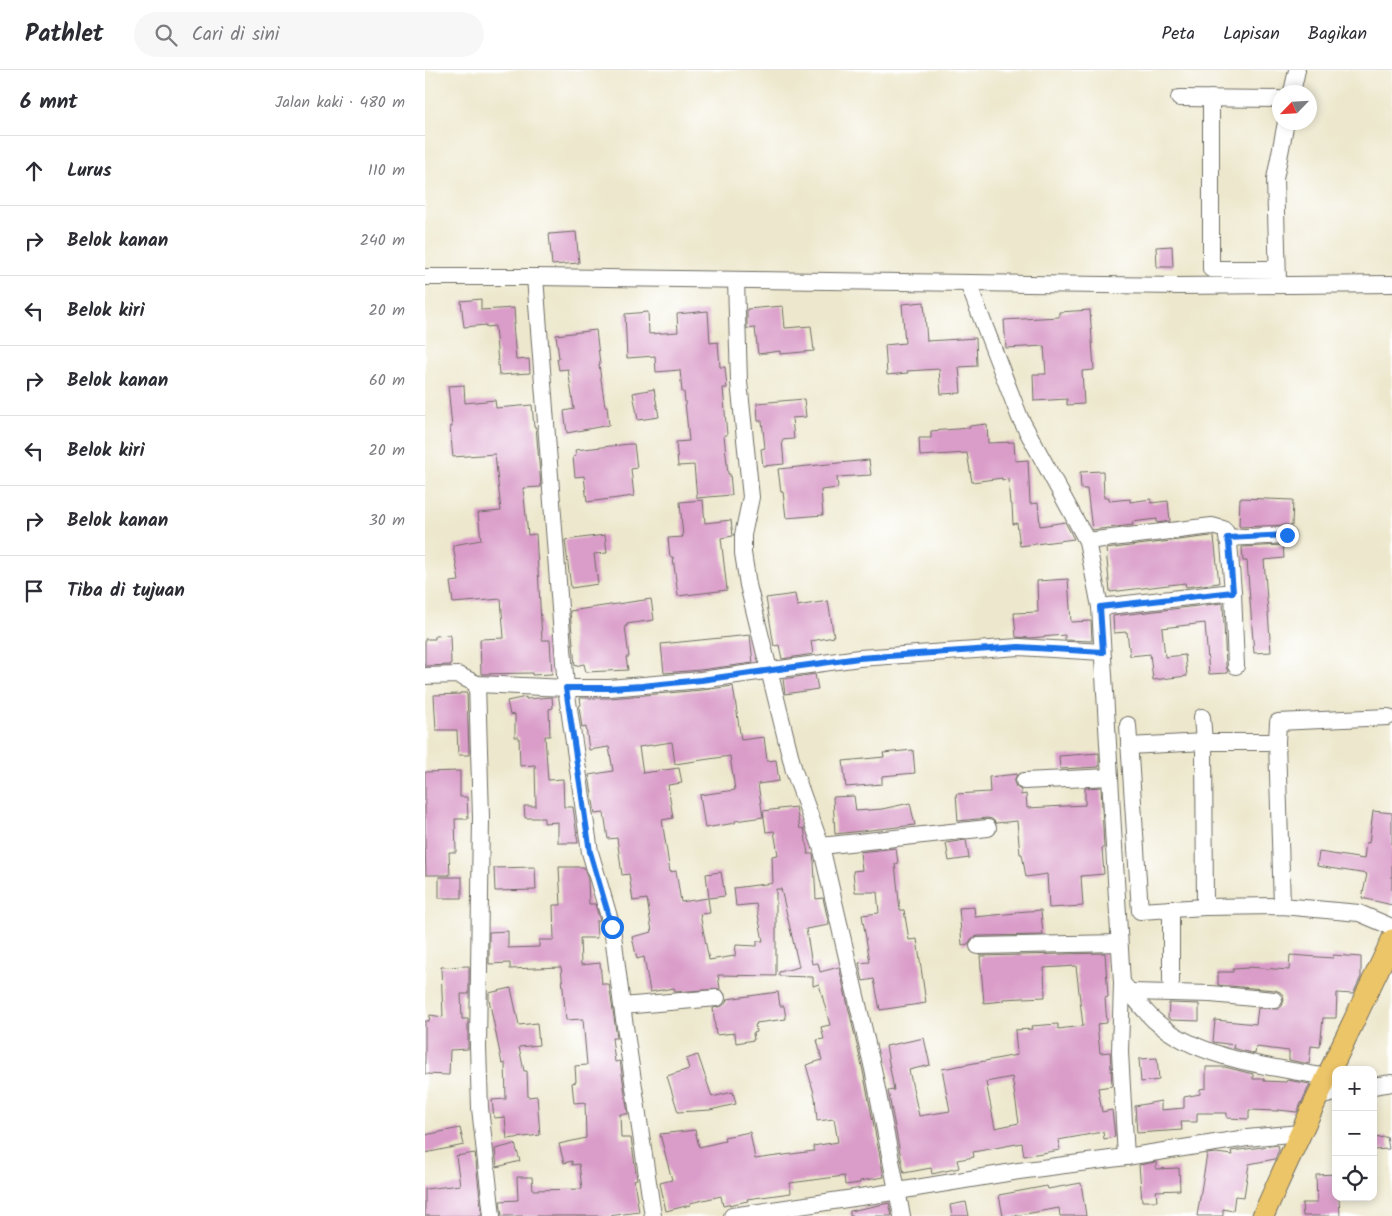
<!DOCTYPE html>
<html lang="id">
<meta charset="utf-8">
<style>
:root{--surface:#fff;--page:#f7f7f7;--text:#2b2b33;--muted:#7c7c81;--line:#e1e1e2}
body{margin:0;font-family:Kalam,sans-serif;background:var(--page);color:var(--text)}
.controls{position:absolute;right:15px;bottom:15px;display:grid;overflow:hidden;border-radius:10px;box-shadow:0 2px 8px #0003}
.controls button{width:45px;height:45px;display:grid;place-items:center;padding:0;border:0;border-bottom:1px solid var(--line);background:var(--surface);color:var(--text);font:25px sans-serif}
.compass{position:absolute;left:847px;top:15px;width:45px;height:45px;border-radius:50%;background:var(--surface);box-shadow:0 2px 8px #0003;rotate:245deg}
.stop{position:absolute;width:15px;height:15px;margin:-11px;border:4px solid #1a73e8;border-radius:50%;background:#fff}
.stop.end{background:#1a73e8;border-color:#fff;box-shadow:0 1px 5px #0008}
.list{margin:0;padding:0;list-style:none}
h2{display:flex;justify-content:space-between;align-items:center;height:65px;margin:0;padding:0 20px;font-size:21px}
h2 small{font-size:16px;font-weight:400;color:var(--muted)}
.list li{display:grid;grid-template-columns:32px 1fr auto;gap:15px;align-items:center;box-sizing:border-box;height:70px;padding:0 20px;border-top:1px solid var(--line)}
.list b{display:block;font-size:19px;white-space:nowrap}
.list em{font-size:16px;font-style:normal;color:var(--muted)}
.icon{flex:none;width:28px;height:28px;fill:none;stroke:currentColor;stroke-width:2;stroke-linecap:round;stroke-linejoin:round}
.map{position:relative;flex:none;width:967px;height:1146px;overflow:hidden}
header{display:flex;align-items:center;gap:30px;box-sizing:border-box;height:70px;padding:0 25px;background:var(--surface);border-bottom:1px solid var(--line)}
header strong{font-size:24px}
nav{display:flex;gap:28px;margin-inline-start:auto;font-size:18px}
.search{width:350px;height:45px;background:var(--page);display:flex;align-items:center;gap:12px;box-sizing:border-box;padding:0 18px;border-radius:28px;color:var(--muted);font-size:19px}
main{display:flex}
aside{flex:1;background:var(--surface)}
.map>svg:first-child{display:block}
</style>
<header>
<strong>Pathlet</strong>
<div class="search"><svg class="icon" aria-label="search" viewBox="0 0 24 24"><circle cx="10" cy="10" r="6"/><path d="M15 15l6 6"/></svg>Cari di sini</div>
<nav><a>Peta</a><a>Lapisan</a><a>Bagikan</a></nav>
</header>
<main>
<aside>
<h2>6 mnt<small>Jalan kaki · 480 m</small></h2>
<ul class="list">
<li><svg class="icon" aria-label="ahead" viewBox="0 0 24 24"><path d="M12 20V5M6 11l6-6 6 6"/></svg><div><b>Lurus</b></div><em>110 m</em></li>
<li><svg class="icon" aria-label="right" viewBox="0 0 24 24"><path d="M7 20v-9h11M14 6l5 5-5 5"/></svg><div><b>Belok kanan</b></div><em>240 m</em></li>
<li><svg class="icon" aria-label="left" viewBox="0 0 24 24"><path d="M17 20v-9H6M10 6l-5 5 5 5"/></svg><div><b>Belok kiri</b></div><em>20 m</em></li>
<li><svg class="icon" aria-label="right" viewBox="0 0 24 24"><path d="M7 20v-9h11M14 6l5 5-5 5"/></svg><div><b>Belok kanan</b></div><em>60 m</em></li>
<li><svg class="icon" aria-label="left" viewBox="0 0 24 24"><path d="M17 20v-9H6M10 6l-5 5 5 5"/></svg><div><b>Belok kiri</b></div><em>20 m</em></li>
<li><svg class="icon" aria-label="right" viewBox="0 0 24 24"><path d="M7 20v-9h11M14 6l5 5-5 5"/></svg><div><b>Belok kanan</b></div><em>30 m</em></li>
<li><svg class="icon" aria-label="arrive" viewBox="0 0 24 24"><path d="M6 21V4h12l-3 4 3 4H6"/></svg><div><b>Tiba di tujuan</b></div></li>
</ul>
</aside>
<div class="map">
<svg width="967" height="1146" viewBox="0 0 967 1146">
<rect width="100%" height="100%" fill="#fff"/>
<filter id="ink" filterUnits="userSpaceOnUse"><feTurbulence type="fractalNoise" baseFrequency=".02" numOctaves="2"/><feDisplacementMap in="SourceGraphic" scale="10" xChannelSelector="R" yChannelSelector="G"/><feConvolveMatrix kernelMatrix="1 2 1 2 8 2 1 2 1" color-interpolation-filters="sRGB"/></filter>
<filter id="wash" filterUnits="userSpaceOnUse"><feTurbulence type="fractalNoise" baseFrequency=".0096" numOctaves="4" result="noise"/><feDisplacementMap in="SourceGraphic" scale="20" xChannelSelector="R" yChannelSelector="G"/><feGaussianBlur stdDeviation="1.12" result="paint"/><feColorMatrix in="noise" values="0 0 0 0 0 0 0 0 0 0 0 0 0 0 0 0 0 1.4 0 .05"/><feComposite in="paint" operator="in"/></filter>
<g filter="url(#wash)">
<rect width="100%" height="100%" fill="#ede8cd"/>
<g id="blocks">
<g fill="#da9dc9" fill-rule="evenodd">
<path d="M151,162L154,193L127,195L124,164Z"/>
<path d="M747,176L748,197H732L731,177Z"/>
<path d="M56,229V240L89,238L90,254H88L91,290L104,289L105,303L74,305L70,256L61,257V255L39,257L36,231Z"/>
<path d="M499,232L502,271L551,268L552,296L534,297L536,323L516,324L514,299L482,301L483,303L462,305L460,275L480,273L477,234Z"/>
<path d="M358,236L360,258L386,256L389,281L355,284V281L333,284L330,258L322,259V239Z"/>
<path d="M665,240L669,300L657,301L659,334L642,335V329L609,331L608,304H621L619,276L581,278L579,250L634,247V242Z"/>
<path d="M283,241L285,273L293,272L295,297H300L302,318H298L302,365H299L303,404H305L307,425L272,428L269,395L253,396L251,372L264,371L259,322H257L255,300L231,302L230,286L202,288L200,244L223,242L224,264L253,262L252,244Z"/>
<path d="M171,260L175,294H174L176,309L180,336H182L184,355L142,363L139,341L149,339L143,299L134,300L132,289L134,288L131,265Z"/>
<path d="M39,315L40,333L70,330L71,338L107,335L109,357H111L116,417L98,418L103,465L111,464L117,570H125L127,604L107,605V603L56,604L55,569L79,568L76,529L28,533L25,512L34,511L28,475L56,470L53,443L76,441L70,384L28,387L25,357H27L23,316Z"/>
<path d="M229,319L234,347L213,350L208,323Z"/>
<path d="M379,329L381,347L367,348L369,369L357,370L359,394L338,396L336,379L340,378L337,351H333L332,333Z"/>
<path d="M562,354L563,373L589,372L590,391L603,390L605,434L613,433L615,456L640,452L649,469L595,476L592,453L588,454L587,434H585L583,409L577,410V408L547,412L542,383L495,386L494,368H506V361L545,358L544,356Z"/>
<path d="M204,374H209L212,398L206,399L209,426L162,432L159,406L150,407L148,387L151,386L150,380Z"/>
<path d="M444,390L446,405L412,407L413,418L396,420L398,445L361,448L358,422H356L353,399Z"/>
<path d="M678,401L679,428L684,427V431L705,429V432L726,429V433L743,431L745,451L732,453V449L707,452L708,455L667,460L662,419H656L655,402Z"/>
<path d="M815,428L868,430L867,456L862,455L815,457L814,455Z"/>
<path d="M278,430L280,453L306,450L308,466L296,468L302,520L253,526L248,487H245L243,468L258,467L255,432Z"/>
<path d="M180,465L182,483L169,484L173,514L146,518L140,470Z"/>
<path d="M786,466L789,467L794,513L761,517L760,513L685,522L681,479Z"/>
<path d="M858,475L859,488L839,490L846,582L829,583L822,491H818L817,477Z"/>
<path d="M643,509L646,552L666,551L667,571L640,570V565L605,568L591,567L589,543L613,542L612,511Z"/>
<path d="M370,524L372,536L403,531L409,567L386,571L388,584L357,589L354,575L349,576L341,528Z"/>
<path d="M226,529L229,550L202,554V556H200L204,587H201L203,600L161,602L159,594L150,596L145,541Z"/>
<path d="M798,533L801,596L803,603L784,604L780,553L737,558L740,587L760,585L762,606L728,610L725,584L705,586L702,562L689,563L688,546Z"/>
<path d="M25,565L26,595L0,596V569H10V566Z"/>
<path d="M325,565L328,593L275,600L239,603L236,574Z"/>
<path d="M390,604L393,619L360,624L358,609Z"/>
<path d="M308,616L316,670L339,667L342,691L351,690L354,711L333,714L338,747L310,751V753L280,758L275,725L310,720L305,686L250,694L247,672L214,677L218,703L254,698L257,713L243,715L248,748L237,750L245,802L251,801L256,832L283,828L285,843L275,844L284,890L310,886L311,875L332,876V871H338L331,834L311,836L309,818L348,813L347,786L353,785L349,761L341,762L338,741L371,737L375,759L379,758L383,784H388L389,792L391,829L398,828L404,855L381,859L387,894L393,893L395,902L414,897L438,1001L459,1107L435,1111V1113L420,1115L419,1106L365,1113L366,1123L322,1129L323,1131L298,1136L296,1126L265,1133V1135L241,1141L235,1113L247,1110L235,1064L270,1060L274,1077L300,1071L299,1067L325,1062L330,1089L389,1081L388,1076L413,1072L409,1049L392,1051L390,1027L381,995L397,990L392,970L399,969L396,957L405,955L394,914L388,916V907L354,906V902L374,897L356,819H351V906L293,905L295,919L250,922L249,918L225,922L219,887L212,889L207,867L227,862L222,829L208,831L204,804L197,805L192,768L183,769L179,743L170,744L164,705L188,701L184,677L164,680L161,657L157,658L154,636L156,635L155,628H185L277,620Z"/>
<path d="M35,623H42L44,685H33L32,660H11L9,625L35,624Z"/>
<path d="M101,627V629L127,627L128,638L124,639L125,666H120L123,710L138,709L139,737H148L153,773H133V752L119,753V748H100L99,736H111L110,695L95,696L94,667H90V644L85,645L82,631Z"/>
<path d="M488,680L490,703L457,706V714L421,717L418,691L459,687L458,683Z"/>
<path d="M674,683V697L635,699L634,686Z"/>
<path d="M35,701V727H42L43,749H30L31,782H24L25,805H1L0,774V702Z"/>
<path d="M592,704L589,712L591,717L596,720V725L601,724L602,738L660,735V718L676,717L679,778H677L679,804L656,806L658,836L624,838L622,804L601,807L597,784H595L592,751L571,753L567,749L562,748L533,751L531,724L565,722L564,707Z"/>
<path d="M429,726L431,741L457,739L485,733L490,755L410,764L408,727Z"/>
<path d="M948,741L967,743V835L937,828L942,804L892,796L894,782L939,789L941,772L944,773Z"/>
<path d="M541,770L544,788L524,791L521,773Z"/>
<path d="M471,778L473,794H470L475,840H479L484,870L492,869L501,933L455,940L449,909L438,911L434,893L445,892L437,845L454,843L452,822H430L428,801L437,800L435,782Z"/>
<path d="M110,797L111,820L70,821L69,798Z"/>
<path d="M134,797H159L163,810L164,834H170L175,851H171L172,868H155L156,895L175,893L177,914H184L192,968H187L190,992L195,991L203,1044H195L196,1068H206L212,1109L209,1110L214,1142L184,1146H77L75,1131L93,1130L92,1107H107L108,1120L157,1119L154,1094L147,1095V1091L139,1093L134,1074L161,1068L160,1032L149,1033L147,1013L151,1012L150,996L162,995L158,949L141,950L136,897L85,899V893L64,894V862L83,861V878L114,877V870H129L128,835H136Z"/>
<path d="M296,802L300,826L284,828L281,804Z"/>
<rect x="14" y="807" width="23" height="21"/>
<path d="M549,837L550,847L591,843V842L616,840L618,865L553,866L547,868L543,874L537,875L534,838Z"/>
<path d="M680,883L683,927L680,928L682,953L672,954L675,983L685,982L687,1016L673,1018L677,1042L687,1040L690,1067L679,1069L678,1062L633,1070L635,1080L599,1086L597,1073L548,1082L549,1087L532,1090L534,1098L507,1104L506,1098L479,1103L463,1021L469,1020L461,976L499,968L505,995L484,1000L494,1046L525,1041L517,999L592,985L590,960L607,959L606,956L633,954V959L658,956L651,896L619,898L620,927L578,929V931L559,933L555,886ZM587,1007L594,1053L570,1058L561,1012Z"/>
<path d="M865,885L908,888V885L936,887V907L928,924L912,923L911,948H898L895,977L886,976L884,994L864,990V981L831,977L830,984L808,978L809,975L788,972L790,950L831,954L833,938L853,939L857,936L859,930L858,925L855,922L850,920L793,915V902H808V899L823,898V897L864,900Z"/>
<path d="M44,896V924H36L37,949H43V979L25,980L24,1005L0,1004V951H4L5,945L18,947L16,897Z"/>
<path d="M86,918L94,955L112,953L114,975L94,977L99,1001H102L103,1027L112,1026L115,1065L82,1069L80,1047L69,1048L67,1030L81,1029L80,993L77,994L64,929V923Z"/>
<path d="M353,922L355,936H359L361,949L331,953L332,954L330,955L331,962L328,963L329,970L311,973L310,963L291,965L288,938L297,936L301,933L302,929Z"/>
<path d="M744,933L774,934V951L746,950L743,948Z"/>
<path d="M273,985L287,1027L308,1022L311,1034L285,1040L253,1042L242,1006L264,999L261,989Z"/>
<path d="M732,988L734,1010L716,1012L714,989Z"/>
<path d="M781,997H800L828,1004V1009H839V1011L861,1012L862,1010L885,1014L872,1042L853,1040V1041L824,1040V1049L802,1048V1043H772V1052H756L757,1060L712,1063L710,1036L736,1031V1040L759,1038V1027L775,1024V1019L781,1018Z"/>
<path d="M35,1058L39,1075L0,1083V1065Z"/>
<path d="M962,1067L964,1079L948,1080V1068Z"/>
<path d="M90,1074L95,1091L72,1097L70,1079Z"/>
<path d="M853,1075L854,1080L850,1089L824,1094L819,1127L810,1126L808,1141L798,1139V1146H772L782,1084L791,1083L807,1085L806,1081Z"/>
<path d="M50,1083L57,1146H0V1119L35,1115L31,1086Z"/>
<path d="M731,1092V1099L754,1098L755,1120L731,1121L732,1131H717L714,1095Z"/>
<path d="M911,1104V1127H914L915,1146H878L877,1133H892L891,1105Z"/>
<path d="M656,1113L661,1146H635L634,1138L589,1146H578L574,1125L622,1116L623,1119Z"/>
<path d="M541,1132L544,1146H527L525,1135Z"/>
<path d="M464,1133L467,1146H425V1141Z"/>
</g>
</g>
</g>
<g filter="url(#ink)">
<use href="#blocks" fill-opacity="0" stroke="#6f6d64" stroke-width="1"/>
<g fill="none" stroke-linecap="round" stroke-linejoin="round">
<g stroke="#6f6d64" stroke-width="18">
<g id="minor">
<path d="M867,22L872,0"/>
<path d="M754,28L854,29"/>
<path d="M786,28V199H852"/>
<path d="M0,207H110L754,216L967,214"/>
<path d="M110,207L141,618L165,782L187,857L197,936L228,1146"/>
<path d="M311,210L314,312L326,427L318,465V483L323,515L369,701L396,776L448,999L477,1146"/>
<path d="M853,210L850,109L861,52"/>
<path d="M543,213L595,348L662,471L675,537L697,913L695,982L701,1087"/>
<path d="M802,468L862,465"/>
<path d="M662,471L787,456L798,459L801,462L804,473L808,522L811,596"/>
<path d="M675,537L808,522"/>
<path d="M0,606L33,605L52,614L141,618H184L276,610L434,588L594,577L677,582"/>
<path d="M52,614L56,747L53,977L55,1038L67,1146"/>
<path d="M777,647L779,672L780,837"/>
<path d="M703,655L715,841L780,837L857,836L934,843L967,857"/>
<path d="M704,676L779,672H852"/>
<path d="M599,711L685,707"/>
<path d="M396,776L563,758"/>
<path d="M857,836L852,672L853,652L963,647"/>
<path d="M746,839V912"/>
<path d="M553,876L694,873"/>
<path d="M697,913C708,925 717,939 729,950C772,989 847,997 902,1007"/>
<path d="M706,922L786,924L849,930"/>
<path d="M197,936L292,928"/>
<path d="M948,1016L967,1013"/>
<path d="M893,1027L911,1023"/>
<path d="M307,1146L449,1125L594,1101L701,1087L822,1068L875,1063"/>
</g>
</g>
<g stroke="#6f6d64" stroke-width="23">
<path id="major" d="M838,1146C879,1053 924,962 967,870"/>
</g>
<use href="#minor" stroke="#fff" stroke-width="16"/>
<use href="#major" stroke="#edc569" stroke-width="21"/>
</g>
</g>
<g fill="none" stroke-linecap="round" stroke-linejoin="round" filter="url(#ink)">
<path stroke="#1a73e8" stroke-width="6" d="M187,857L165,782L141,618H184L217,616L276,610L434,588L594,577L678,582L675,537L808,522L804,473L802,468L862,465"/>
</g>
</svg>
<div class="controls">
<button>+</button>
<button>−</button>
<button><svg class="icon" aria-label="locate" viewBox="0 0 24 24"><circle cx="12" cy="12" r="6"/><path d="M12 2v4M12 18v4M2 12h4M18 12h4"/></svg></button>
</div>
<svg class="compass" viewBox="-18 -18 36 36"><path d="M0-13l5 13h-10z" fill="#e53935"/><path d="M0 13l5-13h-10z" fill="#7c7c81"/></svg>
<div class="stop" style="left:187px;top:857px"></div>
<div class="stop end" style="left:862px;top:465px"></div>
</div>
</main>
